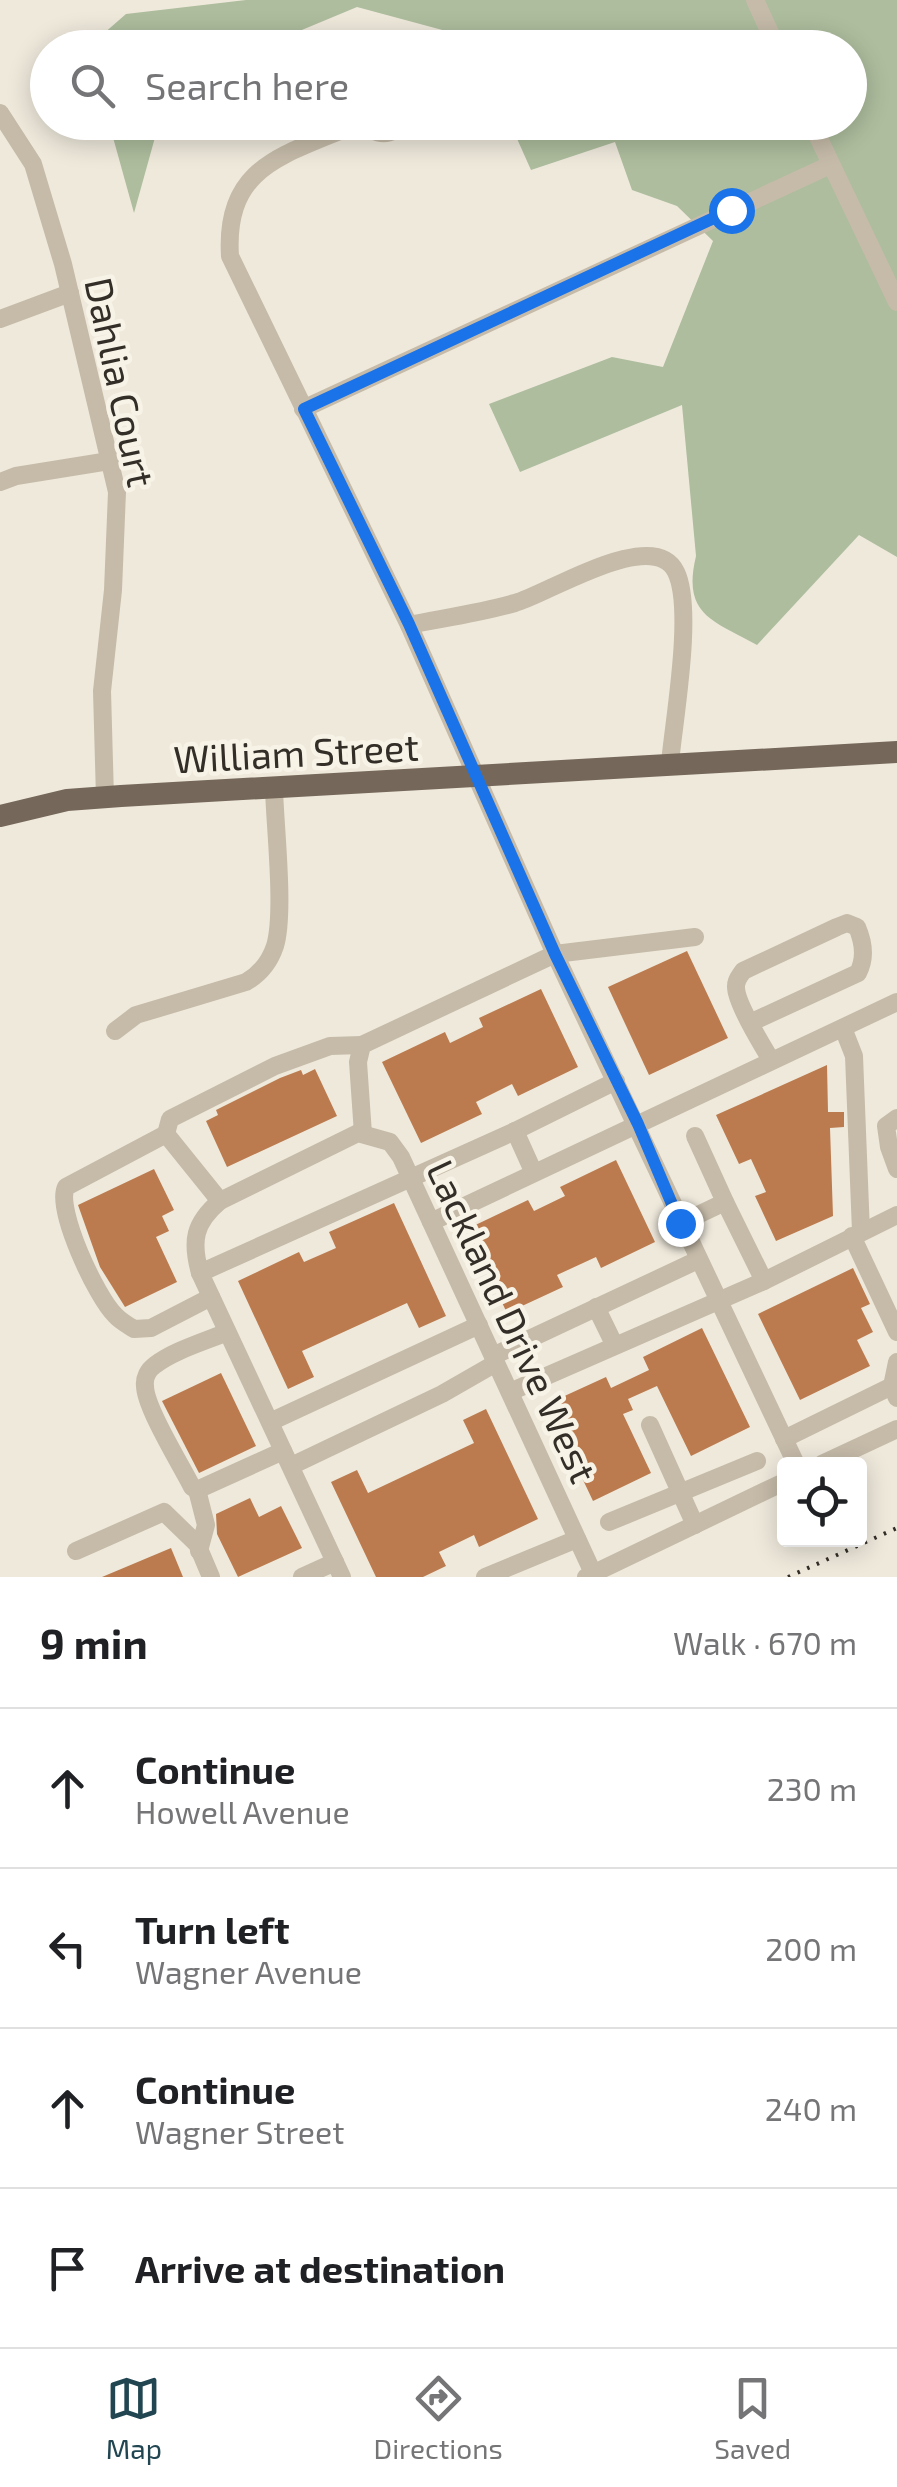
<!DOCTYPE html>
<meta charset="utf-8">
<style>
:root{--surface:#fff;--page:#f6f6f6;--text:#202124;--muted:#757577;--line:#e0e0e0;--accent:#214652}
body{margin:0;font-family:"Exo 2",sans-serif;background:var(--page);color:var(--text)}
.controls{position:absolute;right:30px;bottom:30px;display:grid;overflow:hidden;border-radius:10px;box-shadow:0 5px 25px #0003}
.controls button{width:90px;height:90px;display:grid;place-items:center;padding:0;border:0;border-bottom:2px solid var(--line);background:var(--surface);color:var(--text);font:50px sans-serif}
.stop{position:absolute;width:30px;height:30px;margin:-22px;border:8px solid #1a73e8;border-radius:50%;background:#fff}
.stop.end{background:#1a73e8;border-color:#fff;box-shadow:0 2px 10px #0008}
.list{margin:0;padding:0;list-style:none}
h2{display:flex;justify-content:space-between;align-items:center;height:130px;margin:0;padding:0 40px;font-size:42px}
h2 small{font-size:32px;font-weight:400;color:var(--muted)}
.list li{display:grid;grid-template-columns:65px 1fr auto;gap:30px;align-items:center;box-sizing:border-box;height:160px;padding:0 40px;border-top:2px solid var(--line)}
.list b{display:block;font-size:38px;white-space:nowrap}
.list p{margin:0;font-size:32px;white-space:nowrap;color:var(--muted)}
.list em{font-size:32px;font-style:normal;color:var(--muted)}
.icon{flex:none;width:55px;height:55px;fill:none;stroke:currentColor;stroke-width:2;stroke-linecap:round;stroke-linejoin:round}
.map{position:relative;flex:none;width:897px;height:1577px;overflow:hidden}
.search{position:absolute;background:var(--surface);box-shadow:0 5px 25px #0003;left:30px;right:30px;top:30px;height:110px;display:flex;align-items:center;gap:25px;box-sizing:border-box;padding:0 35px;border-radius:55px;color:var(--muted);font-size:38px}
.sheet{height:770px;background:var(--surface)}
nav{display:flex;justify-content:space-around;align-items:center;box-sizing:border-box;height:140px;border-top:2px solid var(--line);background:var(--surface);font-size:28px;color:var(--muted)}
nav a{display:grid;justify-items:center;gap:5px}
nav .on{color:var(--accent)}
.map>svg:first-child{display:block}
</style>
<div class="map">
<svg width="897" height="1577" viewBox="0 0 897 1577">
<rect width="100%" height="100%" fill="#efe9dc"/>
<g fill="#adbd9d">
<path d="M246,0H897V557L859,535L757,645C712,620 682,615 696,556L682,405L520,472L489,404L612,357L663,367L713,241L677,206L632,190L615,142L531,170L510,123L850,122V48L477,47L472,38L357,7L261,47L87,48L126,14Z"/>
<path d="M109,123H159L134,213Z"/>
</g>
<g fill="#bb7b4e">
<path d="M687,951L728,1038L649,1075L608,987Z"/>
<path d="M541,989L578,1067L518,1096L512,1084L476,1102L482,1114L421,1143L382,1062L445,1032L450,1043L483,1027L479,1018Z"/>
<path d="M827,1065L828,1112H844V1127L830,1128L833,1216L776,1241L755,1196L766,1192L751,1159L739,1164L716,1115Z"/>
<path d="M315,1069L337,1116L227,1167L206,1121L218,1115L216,1110L280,1078L301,1070L303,1075Z"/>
<path d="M616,1160L655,1242L601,1268L596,1257L557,1275L563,1287L507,1313L467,1229L528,1200L534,1211L565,1196L560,1187Z"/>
<path d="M154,1169L174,1210L162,1216L169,1231L156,1237L177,1282L125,1307L100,1267L78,1205Z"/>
<path d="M394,1203L446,1316L419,1328L407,1303L302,1351L314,1377L288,1389L238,1281L299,1252L304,1262L336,1248L329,1232Z"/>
<path d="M853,1268L870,1304L861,1308L873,1332L857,1340L870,1366L800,1400L758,1314Z"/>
<path d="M702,1328L750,1427L691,1456L657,1386L628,1399L633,1410L623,1414L651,1473L593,1501L547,1404L606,1377L611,1388L649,1370L643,1357Z"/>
<path d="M221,1373L256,1446L199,1473L162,1401Z"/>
<path d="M486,1409L538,1519L479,1547L474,1535L439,1552L446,1566L423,1577H376L331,1482L357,1470L368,1493L474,1443L463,1420Z"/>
<path d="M250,1498L259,1517L281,1506L302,1548L238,1577L217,1534L216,1514Z"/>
<path d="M171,1548L183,1577H102Z"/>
</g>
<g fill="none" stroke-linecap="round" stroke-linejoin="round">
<g stroke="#c6bba9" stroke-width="18">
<path d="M755,0L777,48"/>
<path d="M0,113L33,164L63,264L117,492L113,590L102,691L105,798"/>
<path d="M360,122C289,155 224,162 230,256L409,625L555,954L796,1464"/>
<path d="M363,122C375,137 392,137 404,122"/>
<path d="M811,122L897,302"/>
<path d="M0,319L70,293"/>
<path d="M303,409L830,165"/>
<path d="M0,482L16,476L109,461"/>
<path d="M409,625C444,618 480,613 515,603C546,595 654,525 676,572C694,609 674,719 670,763"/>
<path d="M752,1022L858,973C866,958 863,941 857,927L847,923L837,927L743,971C740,976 736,979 736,986C735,1001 762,1045 771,1060"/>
<path d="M843,1028L854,1056L861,1232"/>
<path d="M115,1031L136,1015L246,982C260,974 270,961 275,946C285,913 275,827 274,789"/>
<path d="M897,1118L886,1126L889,1147L897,1169"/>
<path d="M515,1131L533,1171"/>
<path d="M166,1134L66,1187C55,1209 97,1298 115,1315C120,1321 128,1325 134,1329L151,1328L211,1297"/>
<path d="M363,1134L358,1062L362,1045L555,954L695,937"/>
<path d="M220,1201L166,1134L170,1119L275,1066L330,1046L362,1045"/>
<path d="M725,1202L764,1281"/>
<path d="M431,1222L897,1002"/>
<path d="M681,1223L725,1202L695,1136"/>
<path d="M852,1236L897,1332"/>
<path d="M200,1273L515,1131L616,1081"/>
<path d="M596,1307L614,1344"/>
<path d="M227,1332C204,1342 175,1350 155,1365C148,1370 144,1378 145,1386C145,1407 181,1465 192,1487L197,1490L283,1451"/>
<path d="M493,1356L698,1260"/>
<path d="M897,1362L892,1386L897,1398"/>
<path d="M510,1392L764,1281L897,1215"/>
<path d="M270,1422L479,1325"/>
<path d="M650,1425L695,1525"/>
<path d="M784,1439L892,1386"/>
<path d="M822,1464L897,1429"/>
<path d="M291,1466L442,1394L496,1363"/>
<path d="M197,1490L206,1525L199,1551"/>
<path d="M609,1522L757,1461"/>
<path d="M76,1551L164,1512L197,1544L211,1577"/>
<path d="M302,1577L335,1562"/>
<path d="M342,1577L200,1273C191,1241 194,1223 220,1201L358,1133L390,1142L401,1157L593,1573"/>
<path d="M485,1577L577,1539"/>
<path d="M586,1577L784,1482"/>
</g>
<path stroke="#75685a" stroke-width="22" d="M0,816L67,800L121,796L897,752"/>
<path stroke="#342e28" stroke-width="4" stroke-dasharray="2.5 8" stroke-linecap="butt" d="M788,1577L897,1528"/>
</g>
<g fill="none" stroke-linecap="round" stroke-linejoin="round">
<path stroke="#1a73e8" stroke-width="12" d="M680,1223L638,1124L555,954L409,624L304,409L731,210"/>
</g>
<g text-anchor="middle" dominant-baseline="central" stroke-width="9" stroke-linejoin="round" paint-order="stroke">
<g font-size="38" fill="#342e28" stroke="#f8f3e7">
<text transform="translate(121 382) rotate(78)">Dahlia Court</text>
<text transform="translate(296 752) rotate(-3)">William Street</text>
<text transform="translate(513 1321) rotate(65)">Lackland Drive West</text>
</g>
</g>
</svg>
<div class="controls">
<button><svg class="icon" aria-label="locate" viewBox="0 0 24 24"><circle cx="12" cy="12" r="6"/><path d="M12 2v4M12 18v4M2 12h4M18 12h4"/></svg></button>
</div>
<div class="stop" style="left:731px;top:210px"></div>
<div class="stop end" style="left:680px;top:1223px"></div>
<div class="search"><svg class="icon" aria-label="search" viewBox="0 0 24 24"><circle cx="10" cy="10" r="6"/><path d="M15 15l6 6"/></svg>Search here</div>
</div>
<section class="sheet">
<h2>9 min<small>Walk · 670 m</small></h2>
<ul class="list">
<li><svg class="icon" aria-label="ahead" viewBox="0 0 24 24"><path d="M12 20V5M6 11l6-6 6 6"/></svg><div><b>Continue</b><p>Howell Avenue</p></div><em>230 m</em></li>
<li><svg class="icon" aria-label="left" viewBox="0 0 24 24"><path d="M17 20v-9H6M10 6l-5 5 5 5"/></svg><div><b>Turn left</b><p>Wagner Avenue</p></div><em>200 m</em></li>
<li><svg class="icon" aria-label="ahead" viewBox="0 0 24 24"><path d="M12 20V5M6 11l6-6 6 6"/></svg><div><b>Continue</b><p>Wagner Street</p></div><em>240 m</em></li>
<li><svg class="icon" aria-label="arrive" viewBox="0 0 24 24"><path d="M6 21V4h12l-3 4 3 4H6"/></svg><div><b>Arrive at destination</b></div></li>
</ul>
</section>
<nav>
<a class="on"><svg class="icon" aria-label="map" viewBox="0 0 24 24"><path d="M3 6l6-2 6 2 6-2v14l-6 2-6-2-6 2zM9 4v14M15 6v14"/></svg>Map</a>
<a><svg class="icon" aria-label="directions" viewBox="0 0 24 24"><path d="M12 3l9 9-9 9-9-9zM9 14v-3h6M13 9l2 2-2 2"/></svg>Directions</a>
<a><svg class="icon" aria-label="saved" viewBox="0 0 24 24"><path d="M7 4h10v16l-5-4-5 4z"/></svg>Saved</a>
</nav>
